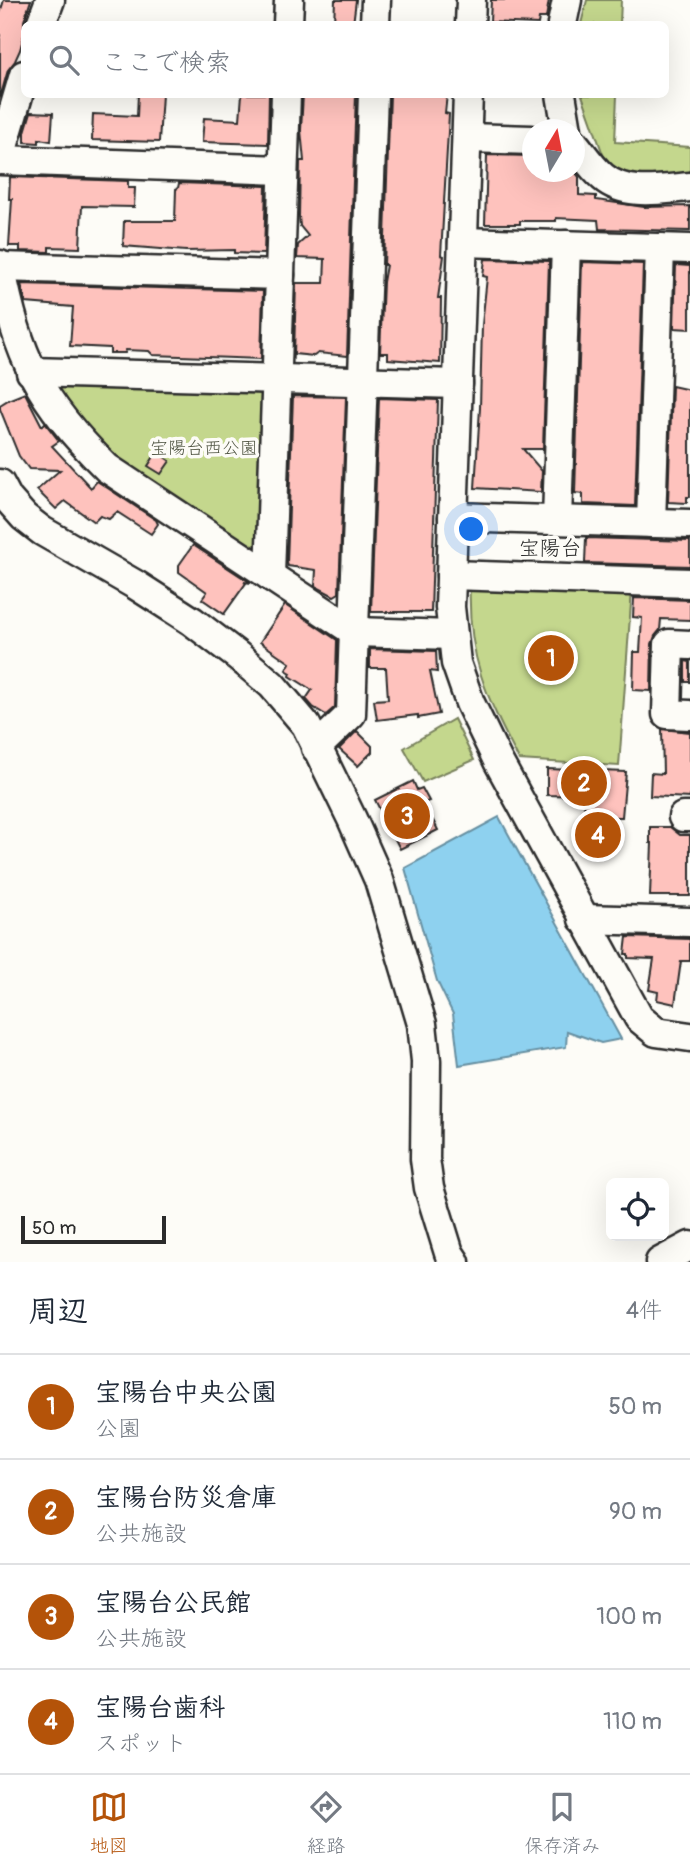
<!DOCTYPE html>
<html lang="ja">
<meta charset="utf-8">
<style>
:root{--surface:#fff;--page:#f6f6f7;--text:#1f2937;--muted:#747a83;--line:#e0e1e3;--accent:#b45309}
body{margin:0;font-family:Pangolin,"Klee One",sans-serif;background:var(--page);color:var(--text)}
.controls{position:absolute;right:21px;bottom:21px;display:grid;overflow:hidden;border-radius:10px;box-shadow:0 7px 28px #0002}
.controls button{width:63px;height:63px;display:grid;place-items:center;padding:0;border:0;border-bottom:2px solid var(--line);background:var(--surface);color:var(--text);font:35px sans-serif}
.compass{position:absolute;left:522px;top:119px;width:63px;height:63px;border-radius:50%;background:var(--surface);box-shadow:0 7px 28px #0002;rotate:10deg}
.scale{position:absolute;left:21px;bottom:18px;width:145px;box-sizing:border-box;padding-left:7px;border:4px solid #2b2b2b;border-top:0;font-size:19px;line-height:24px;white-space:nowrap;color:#2b2b2b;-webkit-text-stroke:5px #fdfcf7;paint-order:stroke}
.you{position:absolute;left:472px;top:530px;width:24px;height:24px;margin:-18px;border:5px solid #fff;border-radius:50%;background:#1a73e8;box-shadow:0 0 0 10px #1a73e833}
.badge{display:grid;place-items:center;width:46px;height:46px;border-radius:50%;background:var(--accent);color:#fff;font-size:23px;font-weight:700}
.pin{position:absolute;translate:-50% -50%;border:4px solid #fff;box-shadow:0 2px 7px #0006}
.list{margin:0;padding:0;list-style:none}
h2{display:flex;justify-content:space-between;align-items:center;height:91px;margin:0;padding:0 28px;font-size:30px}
h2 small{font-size:23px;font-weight:400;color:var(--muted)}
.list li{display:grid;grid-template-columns:46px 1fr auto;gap:21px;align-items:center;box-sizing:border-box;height:105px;padding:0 28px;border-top:2px solid var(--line)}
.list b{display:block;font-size:26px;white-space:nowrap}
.list p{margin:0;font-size:23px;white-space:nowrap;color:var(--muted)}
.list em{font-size:23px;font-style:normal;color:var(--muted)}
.icon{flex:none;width:38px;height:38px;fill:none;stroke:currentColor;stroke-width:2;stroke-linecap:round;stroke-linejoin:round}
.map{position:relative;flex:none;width:690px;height:1262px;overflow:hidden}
.search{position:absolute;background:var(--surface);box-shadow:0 7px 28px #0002;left:21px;right:21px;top:21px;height:77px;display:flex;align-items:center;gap:18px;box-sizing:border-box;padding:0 24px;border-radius:10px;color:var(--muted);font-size:26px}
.sheet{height:511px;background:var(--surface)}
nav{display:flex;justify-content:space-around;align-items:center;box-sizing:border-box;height:98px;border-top:2px solid var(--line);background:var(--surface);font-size:19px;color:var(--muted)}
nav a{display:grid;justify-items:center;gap:4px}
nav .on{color:var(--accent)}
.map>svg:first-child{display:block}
</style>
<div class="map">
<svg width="690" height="1262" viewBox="0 0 690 1262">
<rect width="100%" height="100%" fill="#fdfcf7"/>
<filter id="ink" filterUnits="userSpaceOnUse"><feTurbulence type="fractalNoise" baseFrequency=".0143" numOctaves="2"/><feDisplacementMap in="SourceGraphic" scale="14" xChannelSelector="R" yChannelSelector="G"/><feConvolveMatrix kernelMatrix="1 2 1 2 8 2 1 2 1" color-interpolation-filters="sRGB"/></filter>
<g filter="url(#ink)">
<g fill="#c4d78d" stroke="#78815c" stroke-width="2">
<path d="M587,0H621L620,24H581Z"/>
<path d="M582,95H617L615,142L690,147V174L634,176L606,163Z"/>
<path d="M57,381L260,387L268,395L262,550L253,555L112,461L51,389Z"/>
<path d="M470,583L632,589L619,766L519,760C486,696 467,657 470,583Z"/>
<path d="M454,719L474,760L423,782L404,748Z"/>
</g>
<path fill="#8ed1ef" stroke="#668fa1" stroke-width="2" d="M499,817L621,1039L601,1043L567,1031L566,1047L459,1065L453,1014L437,981L405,868Z"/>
<g fill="#fec2bd" stroke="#2b2b2b" stroke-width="2">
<path d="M4,0H31L24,21V35L20,50L15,61L8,70L0,98V13Z"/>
<path d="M335,0H356L353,24H334Z"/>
<path d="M491,0H549L546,18H539L538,24L490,22Z"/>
<path d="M138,94H162L159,142L92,140L93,114L137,116Z"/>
<path d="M242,94H269L268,144L202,142L204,118L240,120Z"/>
<path d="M303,94H356L347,356L318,353L314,356L294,354L296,283H324L325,259L297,258L298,245L308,236L300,226L299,216L300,161H304L301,130Z"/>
<path d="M390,94H447L445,113L449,114L441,255L444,256L438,298H441L440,363L388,359V353H380L383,282L386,265H384Z"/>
<path d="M31,112L53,113L51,141L39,139V143L25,142V132Z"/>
<path d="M487,155L533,156V172H575L579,177V195L596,196V200L644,207L690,206V231L599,229L598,220L556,218V221H520V224H485Z"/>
<path d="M10,177L128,181V188H135L134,207L82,206L80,248L49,247V252L20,251V246H9L12,199H9Z"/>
<path d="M179,183L266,186L264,254L234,253V250L186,251L123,246L124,221H175L176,189L178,188Z"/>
<path d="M485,259L549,261L543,449H523L542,471L541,492L475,488L480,408L482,325L487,277L483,276Z"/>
<path d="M582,262L643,264L635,506L583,504V494L575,493Z"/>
<path d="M676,265L690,266V329L674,328Z"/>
<path d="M21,284L263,291L261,359L153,355L149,351L126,350L125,353H110V348L70,346L73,307L26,303Z"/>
<path d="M672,386L690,390V497H687V503L668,502Z"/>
<path d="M25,393L42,426L45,423L59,441L52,446L91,488L97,481L156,520L158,524L151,534L117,512L109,519L100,516L94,522L65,501L56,509L37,490L60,470L29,469L19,456L0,409V405L8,400Z"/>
<path d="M293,396L346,397L339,593L334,596L315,586L316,570L288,566L287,563Z"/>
<path d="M379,398L438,400L431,612H371Z"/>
<path d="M157,452L170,461L161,474L148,466Z"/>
<path d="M586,538L690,541V566L585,563Z"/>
<path d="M193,545L251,583L244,582L246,583L224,614L202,599L207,592L179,572V565Z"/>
<path d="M634,598L690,600V620L661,619L660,630L655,636L652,644L651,691L633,690L634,652H640L642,618L633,617Z"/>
<path d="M285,605L337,640L335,707L326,715L313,707L306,699L312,690L290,676L291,673L286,670L290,663L260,642Z"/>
<path d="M370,649L436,651L437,672L430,671L439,714L418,718V715L377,720L374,700L388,699L386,668H370Z"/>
<path d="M685,661L690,662V682H685Z"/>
<path d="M662,729L690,732V798L650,796L651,773L663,774Z"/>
<path d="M357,731L372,746V752L358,766L339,749Z"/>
<path d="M547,769L626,772L622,817H615L613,850L582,848L585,796L547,795Z"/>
<path d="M413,781L417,790L422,788L429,801L424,803L438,830L400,849L375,800Z"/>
<path d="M650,827H670L680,835H690V896H650L652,843H650Z"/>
<path d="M627,937L690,939V961H681L675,1004L657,1000L658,992L649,990L654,959L628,958V954H625Z"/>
</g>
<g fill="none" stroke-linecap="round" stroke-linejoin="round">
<g stroke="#2b2b2b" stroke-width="33">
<g id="minor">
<path d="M41,24L50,0"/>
<path d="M288,24L289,0"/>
<path d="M375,24L376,0"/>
<path d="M470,24L471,0"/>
<path d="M562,24L567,0"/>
<path d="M468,94L450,607L456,663L470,703L498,761L639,1018L656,1032L690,1037"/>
<path d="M561,94L567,130"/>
<path d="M467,138L532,140"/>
<path d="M574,143C583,154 592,168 603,177C626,197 662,189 690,187"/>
<path d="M0,157L24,75"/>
<path d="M0,160L283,170"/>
<path d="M463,242L690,249"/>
<path d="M0,265C18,358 39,401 107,468L355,632L452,635"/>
<path d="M0,267L280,275"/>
<path d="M31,372L458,384"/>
<path d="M0,484L8,499L24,517L42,531L136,585L192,621L238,656L272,685L306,725L352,819L379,880L422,1024L426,1061L425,1159L429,1188L449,1253L455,1262"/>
<path d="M453,517L690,524"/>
<path d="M557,520L566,245"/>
<path d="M651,523L660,248"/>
<path d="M451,575L690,583"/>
<path d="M270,576L286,94"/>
<path d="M690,645L669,644L667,714L690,715"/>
<path d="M316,748L351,714L373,94"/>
<path d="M683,817H690"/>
<path d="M583,919L690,922"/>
<path d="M660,1262L690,1246"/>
</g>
</g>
<use href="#minor" stroke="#fdfcf7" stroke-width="28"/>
</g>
</g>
<g text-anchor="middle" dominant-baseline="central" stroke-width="7" stroke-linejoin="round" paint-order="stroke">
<g font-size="18" fill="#515644" stroke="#fdfcf7">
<text x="204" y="448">宝陽台西公園</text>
</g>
<g font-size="21" fill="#2b2b2b" stroke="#fdfcf7">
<text x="550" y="548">宝陽台</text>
</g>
</g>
</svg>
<div class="controls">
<button><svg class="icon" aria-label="locate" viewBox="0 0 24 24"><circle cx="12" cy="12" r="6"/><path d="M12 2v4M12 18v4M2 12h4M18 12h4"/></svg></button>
</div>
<svg class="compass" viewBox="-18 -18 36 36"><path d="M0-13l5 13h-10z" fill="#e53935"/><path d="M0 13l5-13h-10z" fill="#747a83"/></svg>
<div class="scale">50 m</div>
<div class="you"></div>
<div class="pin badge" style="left:551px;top:658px">1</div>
<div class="pin badge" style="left:584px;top:783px">2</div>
<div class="pin badge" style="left:407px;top:816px">3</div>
<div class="pin badge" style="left:598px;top:835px">4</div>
<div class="search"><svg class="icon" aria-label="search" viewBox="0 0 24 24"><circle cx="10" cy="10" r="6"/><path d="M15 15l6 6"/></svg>ここで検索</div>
</div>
<section class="sheet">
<h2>周辺<small>4件</small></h2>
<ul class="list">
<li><span class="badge">1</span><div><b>宝陽台中央公園</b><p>公園</p></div><em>50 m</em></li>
<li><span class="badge">2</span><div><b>宝陽台防災倉庫</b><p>公共施設</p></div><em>90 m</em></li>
<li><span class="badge">3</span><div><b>宝陽台公民館</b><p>公共施設</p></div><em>100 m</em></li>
<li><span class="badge">4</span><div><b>宝陽台歯科</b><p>スポット</p></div><em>110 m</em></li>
</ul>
</section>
<nav>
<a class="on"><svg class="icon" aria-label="map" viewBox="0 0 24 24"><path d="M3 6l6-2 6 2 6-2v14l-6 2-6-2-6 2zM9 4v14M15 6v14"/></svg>地図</a>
<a><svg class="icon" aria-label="directions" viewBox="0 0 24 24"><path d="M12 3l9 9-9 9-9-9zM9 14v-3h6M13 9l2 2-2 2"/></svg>経路</a>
<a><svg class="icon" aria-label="saved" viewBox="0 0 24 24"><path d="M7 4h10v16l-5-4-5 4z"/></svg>保存済み</a>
</nav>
